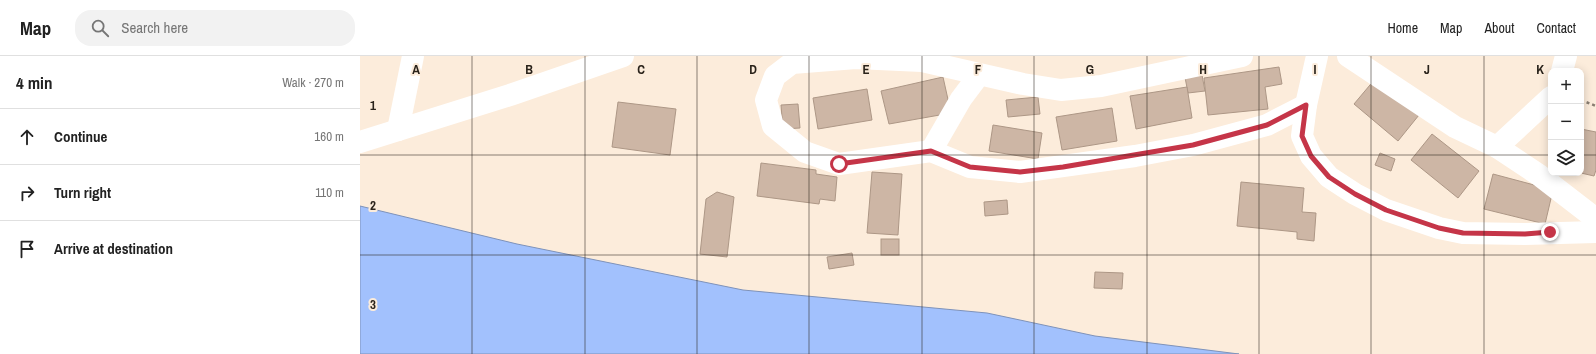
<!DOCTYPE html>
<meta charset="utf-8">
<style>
:root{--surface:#fff;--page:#f2f2f2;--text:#222;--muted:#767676;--line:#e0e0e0}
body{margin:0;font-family:"Archivo Narrow",sans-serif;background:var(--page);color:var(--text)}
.controls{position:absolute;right:12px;top:12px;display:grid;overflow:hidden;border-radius:8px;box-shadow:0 2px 10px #0003}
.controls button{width:36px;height:36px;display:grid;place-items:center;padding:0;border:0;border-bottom:1px solid var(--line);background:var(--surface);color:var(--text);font:20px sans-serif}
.stop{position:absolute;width:12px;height:12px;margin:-9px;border:3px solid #c53548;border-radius:50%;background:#fff}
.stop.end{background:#c53548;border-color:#fff;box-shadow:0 1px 4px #0008}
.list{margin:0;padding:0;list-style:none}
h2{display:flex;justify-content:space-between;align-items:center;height:52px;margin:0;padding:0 16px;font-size:17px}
h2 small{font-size:13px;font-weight:400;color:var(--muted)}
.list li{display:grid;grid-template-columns:26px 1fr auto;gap:12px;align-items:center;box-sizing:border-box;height:56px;padding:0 16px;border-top:1px solid var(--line)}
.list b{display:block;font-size:15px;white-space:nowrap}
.list em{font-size:13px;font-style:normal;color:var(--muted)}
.icon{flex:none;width:22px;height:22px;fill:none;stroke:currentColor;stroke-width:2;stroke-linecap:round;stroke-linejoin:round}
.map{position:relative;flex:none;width:1236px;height:298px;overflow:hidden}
header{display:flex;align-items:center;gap:24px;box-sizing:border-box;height:56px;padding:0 20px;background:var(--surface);border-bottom:1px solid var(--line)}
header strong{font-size:19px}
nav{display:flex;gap:22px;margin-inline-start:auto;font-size:14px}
.search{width:280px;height:36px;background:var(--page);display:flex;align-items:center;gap:10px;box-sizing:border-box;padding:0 14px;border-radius:16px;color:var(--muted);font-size:15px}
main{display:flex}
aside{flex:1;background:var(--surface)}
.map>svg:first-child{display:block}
</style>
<header>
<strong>Map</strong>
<div class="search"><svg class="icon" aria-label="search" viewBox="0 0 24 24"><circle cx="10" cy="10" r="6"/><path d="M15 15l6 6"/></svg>Search here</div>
<nav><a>Home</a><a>Map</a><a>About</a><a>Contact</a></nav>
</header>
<main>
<aside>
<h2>4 min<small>Walk · 270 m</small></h2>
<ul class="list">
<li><svg class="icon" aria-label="ahead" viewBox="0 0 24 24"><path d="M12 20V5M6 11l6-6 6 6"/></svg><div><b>Continue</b></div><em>160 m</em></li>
<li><svg class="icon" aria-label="right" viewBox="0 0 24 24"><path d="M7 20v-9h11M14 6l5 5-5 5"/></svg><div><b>Turn right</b></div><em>110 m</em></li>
<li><svg class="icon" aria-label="arrive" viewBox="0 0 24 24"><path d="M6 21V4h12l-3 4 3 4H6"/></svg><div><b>Arrive at destination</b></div></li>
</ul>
</aside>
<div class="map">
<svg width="1236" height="298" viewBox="0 0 1236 298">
<rect width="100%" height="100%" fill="#fcecdb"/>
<path fill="#a2c1fd" stroke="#7e92b9" d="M0,150L157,188L383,234L627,257L735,280L879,298H0Z"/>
<g fill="#cdb6a5" stroke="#ad9786">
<path d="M919,11L922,28L905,31L908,53L848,59L844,22Z"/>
<path d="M824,16L842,19L845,35L828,37Z"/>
<path d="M583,21L591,57L529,68L521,35Z"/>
<path d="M1015,23L1059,59L1038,85L994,48Z"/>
<path d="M827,31L832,62L776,73L770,40Z"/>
<path d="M507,33L512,64L458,73L453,42Z"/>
<path d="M678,41L680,58L648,61L646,44Z"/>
<path d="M258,46L316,53L310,99L252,91Z"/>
<path d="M438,48L440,72L423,73L421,49Z"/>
<path d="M752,52L757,85L702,94L696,61Z"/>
<path d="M633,69L682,77L678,103L629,95Z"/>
<path d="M1221,73L1236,76V114L1234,120L1221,117Z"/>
<path d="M1072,78L1119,115L1098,142L1051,104Z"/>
<path d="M1020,97L1035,103L1031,115L1015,109Z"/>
<path d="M401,107L456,114V118L477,121L475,145L460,143L459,148L397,140Z"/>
<path d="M512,116L542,118L538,179L507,177Z"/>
<path d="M1133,118L1193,134L1185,168L1124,153Z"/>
<path d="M881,126L944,132L942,156L956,157L954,185L937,183V176L877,170Z"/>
<path d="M357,136L374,141L367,201L340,198L346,143Z"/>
<path d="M647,144L648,158L625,160L624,146Z"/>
<rect x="521" y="183" width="18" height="16"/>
<path d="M492,197L494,209L469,213L467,201Z"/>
<path d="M735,216L763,217L762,233L734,232Z"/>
</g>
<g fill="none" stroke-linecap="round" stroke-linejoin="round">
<path stroke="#897e72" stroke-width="2.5" stroke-dasharray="3 3" stroke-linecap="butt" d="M1221,44L1236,50"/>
<g stroke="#fff" stroke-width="22">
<path d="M882,0L741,30L701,34L663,28L562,5L496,2L432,7L415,20L406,44L413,70L445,96L479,108L571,95L610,111L660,116L775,100L833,89L907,69L946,49"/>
<path d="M957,0L946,49L942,80L951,100L969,121L995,138L1026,154L1079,172L1103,177L1165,178L1236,176"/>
<path d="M988,0L1095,71L1137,91L1179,119L1236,163"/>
<path d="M1202,15L1206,0"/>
<path d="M38,74L53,0"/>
<path d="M0,86L150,39L263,0"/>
<path d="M1137,91L1191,41"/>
<path d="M571,95L601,43L619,19"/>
</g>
</g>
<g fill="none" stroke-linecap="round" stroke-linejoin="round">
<path stroke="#c53548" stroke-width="5" d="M479,108L571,95L610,111L660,116L703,111L833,89L907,69L946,49L942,80L951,100L969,121L995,138L1026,154L1079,172L1103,177L1165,178L1190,176"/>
</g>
<path fill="none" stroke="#2a231b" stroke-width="1" stroke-opacity="0.55" d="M112,0V298M225,0V298M337,0V298M449,0V298M562,0V298M674,0V298M787,0V298M899,0V298M1011,0V298M1124,0V298M0,99H1191M1221,99H1236M0,199H1236"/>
<g font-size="13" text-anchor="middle" font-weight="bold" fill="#2a231b" stroke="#fcecdb" stroke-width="4" stroke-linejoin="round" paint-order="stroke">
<text x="56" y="18">A</text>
<text x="169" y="18">B</text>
<text x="281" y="18">C</text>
<text x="393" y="18">D</text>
<text x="506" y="18">E</text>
<text x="618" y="18">F</text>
<text x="730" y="18">G</text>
<text x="843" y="18">H</text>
<text x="955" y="18">I</text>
<text x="1067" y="18">J</text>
<text x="1180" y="18">K</text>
<text x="13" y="54">1</text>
<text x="13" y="154">2</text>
<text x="13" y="253">3</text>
</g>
</svg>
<div class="controls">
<button>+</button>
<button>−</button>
<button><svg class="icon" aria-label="layers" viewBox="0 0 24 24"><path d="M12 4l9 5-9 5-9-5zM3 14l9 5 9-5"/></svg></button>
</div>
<div class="stop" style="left:479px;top:108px"></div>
<div class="stop end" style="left:1190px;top:176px"></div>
</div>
</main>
